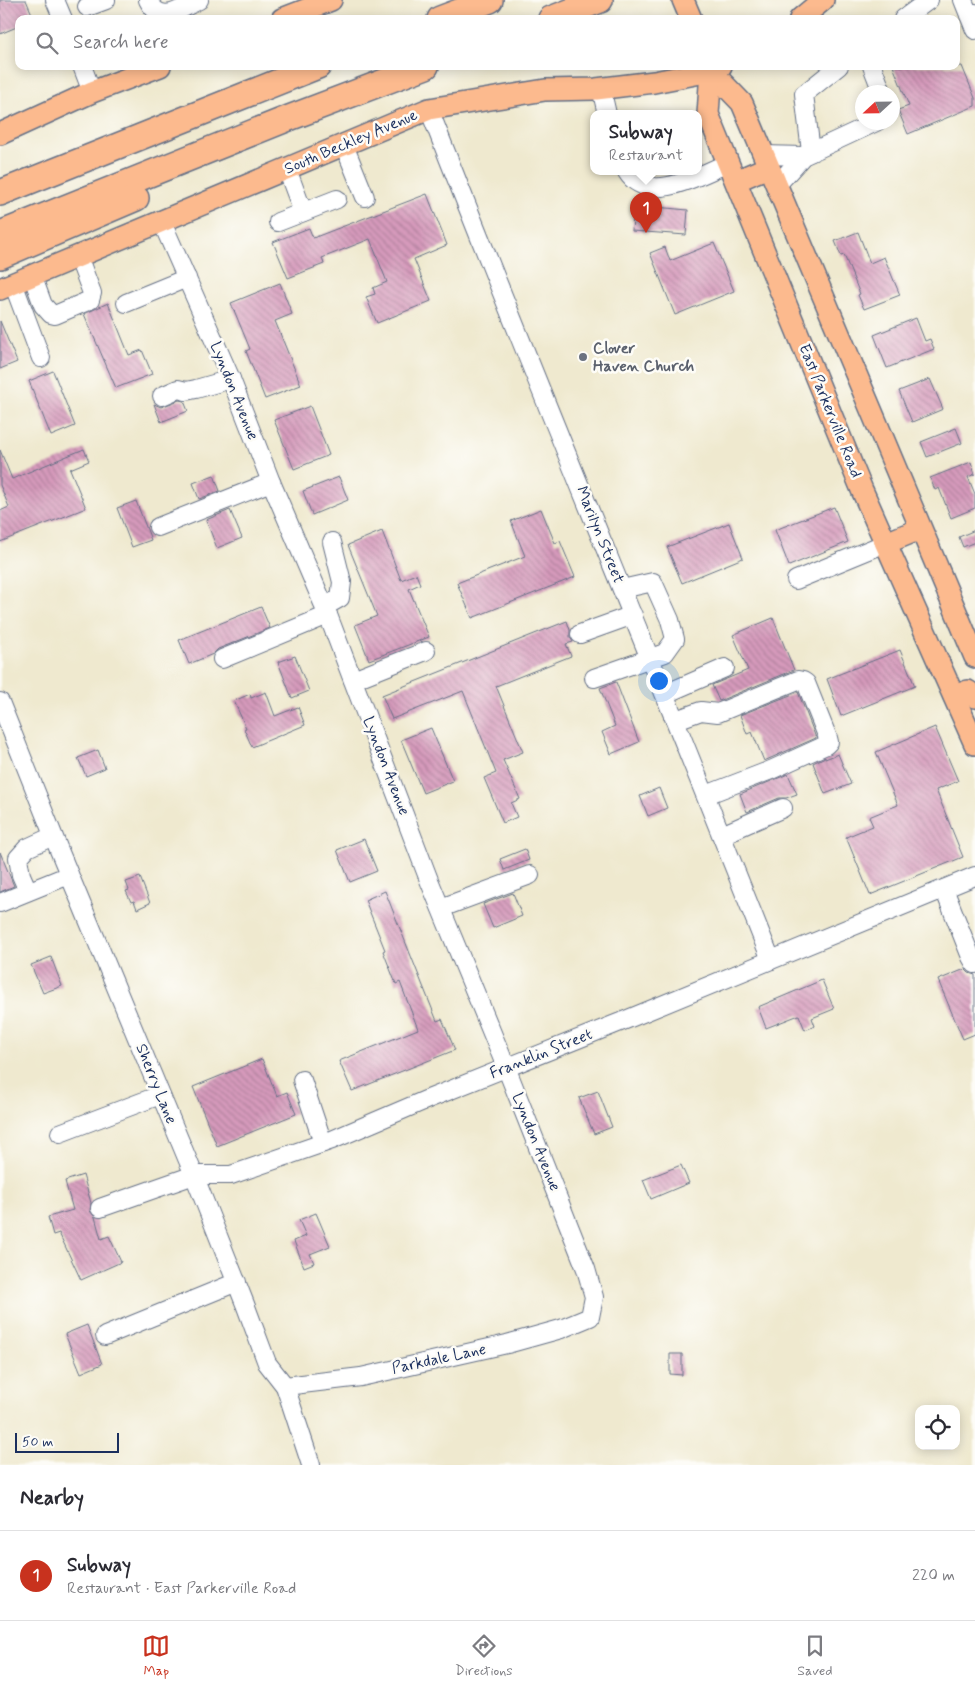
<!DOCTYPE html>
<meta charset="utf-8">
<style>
:root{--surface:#fff;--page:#f2f2f3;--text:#2b2b33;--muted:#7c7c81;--line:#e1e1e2;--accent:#c8321e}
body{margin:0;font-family:Mynerve,sans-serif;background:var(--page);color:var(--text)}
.controls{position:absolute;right:15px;bottom:15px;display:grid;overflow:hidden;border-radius:10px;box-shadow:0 2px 12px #0003}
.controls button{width:45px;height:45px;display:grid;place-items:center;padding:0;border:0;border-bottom:1px solid var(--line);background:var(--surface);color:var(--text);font:25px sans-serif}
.compass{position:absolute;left:855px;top:85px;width:45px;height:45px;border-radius:50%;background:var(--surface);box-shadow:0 2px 12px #0003;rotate:248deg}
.scale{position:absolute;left:15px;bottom:12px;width:104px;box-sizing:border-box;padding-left:5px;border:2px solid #1b2f5e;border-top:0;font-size:14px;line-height:18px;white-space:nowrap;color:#1b2f5e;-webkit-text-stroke:4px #fdfcf7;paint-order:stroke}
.you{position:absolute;left:658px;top:680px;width:18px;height:18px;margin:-12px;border:4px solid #fff;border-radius:50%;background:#1a73e8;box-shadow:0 0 0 8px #1a73e833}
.badge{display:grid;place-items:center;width:32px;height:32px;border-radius:50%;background:var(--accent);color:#fff;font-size:16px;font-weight:700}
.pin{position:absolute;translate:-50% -41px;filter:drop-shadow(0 1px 2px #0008)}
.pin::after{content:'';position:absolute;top:26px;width:18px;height:15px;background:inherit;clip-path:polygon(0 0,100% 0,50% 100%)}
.popup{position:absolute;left:590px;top:110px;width:112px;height:65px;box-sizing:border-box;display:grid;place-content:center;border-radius:10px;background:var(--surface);filter:drop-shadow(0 1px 4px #0005);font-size:16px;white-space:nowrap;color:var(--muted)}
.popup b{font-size:19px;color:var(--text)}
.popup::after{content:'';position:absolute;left:50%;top:100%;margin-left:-10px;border:10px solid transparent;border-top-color:var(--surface)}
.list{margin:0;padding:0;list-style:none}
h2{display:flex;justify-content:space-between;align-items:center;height:65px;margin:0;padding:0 20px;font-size:21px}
h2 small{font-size:16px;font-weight:400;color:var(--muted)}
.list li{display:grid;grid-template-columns:32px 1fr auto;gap:15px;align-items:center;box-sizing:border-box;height:90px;padding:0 20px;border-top:1px solid var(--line)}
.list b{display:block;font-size:19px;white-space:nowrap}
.list p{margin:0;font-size:16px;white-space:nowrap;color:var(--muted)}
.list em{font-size:16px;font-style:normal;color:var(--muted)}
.icon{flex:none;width:28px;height:28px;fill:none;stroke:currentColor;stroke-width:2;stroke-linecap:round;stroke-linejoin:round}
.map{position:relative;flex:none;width:975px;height:1465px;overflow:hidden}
.search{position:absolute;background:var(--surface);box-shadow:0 2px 12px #0003;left:15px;right:15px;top:15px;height:55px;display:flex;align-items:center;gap:12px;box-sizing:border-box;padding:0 18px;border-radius:10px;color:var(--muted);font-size:19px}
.sheet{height:155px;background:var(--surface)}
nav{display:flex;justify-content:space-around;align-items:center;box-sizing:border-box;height:70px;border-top:1px solid var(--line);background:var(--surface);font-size:14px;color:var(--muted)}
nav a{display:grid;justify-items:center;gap:2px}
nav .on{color:var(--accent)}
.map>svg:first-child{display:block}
</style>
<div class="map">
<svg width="975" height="1465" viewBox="0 0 975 1465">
<defs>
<pattern id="building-back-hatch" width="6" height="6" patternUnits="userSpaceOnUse" patternTransform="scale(1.25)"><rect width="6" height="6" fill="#d69abb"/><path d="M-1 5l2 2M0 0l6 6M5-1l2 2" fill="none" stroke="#ad7e9b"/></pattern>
</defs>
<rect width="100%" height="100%" fill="#fdfcf7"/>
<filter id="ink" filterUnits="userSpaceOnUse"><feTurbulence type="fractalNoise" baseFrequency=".02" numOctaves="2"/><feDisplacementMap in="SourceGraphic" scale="10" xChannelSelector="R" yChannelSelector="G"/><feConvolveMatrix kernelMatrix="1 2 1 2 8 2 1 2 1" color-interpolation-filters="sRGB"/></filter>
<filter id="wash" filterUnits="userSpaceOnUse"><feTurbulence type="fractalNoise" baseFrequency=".0096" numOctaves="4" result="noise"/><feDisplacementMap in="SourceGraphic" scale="20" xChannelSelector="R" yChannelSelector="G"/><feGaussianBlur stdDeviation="1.12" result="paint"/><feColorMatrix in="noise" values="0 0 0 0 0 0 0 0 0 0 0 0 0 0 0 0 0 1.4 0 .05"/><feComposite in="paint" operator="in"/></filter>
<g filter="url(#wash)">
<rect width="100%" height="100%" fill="#efe9cf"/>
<g id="blocks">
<g fill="url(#building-back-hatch)">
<path d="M0,0H26L34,19H19V26L0,34Z"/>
<path d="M893,66H962L975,98V106L908,134L898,110L909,106Z"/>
<path d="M427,194L447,245L414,259L431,301L377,323L366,297L375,294L373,288L387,282L370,239L322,258L324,264L288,278L273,242L309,228L313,238Z"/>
<path d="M634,205L688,210L686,235L632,231Z"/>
<path d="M858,232L870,263L884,257L900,295L864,309L858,295L860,294L844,255L841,256L835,241Z"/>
<path d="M714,243L734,291L675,315L650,253L665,247L670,261Z"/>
<path d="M280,283L292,314L275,321L301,385L265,399L246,351L250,349L231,303Z"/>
<path d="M108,303L129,355L142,350L152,374L116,388L84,314Z"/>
<path d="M916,318L925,341L930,339L934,349L887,368L874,335Z"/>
<path d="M0,321L17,362L0,369Z"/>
<path d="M53,371L75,426L51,436L29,381Z"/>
<path d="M930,379L943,409L912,422L899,391Z"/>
<path d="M179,400L184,401L188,411L161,422L154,404L161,407Z"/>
<path d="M310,406L329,455L294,469L274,420Z"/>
<path d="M956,428L962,443L927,457L921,442Z"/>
<path d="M84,449L89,461L70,469L86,508L0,542V511L9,507L0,485V450L12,479Z"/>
<path d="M971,462L975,474L968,477L975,494V508L951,518L939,488L935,490L930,478Z"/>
<path d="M214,475L220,491L199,499L193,483Z"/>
<path d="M339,477L348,500L312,515L303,491Z"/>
<path d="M136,501L151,540L132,547L117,508Z"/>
<path d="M834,507L848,542L789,566L775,530Z"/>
<path d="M541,509L555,543L560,541L575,577L472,618L457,583L525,556L511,521Z"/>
<path d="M230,510L242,538L217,548L206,520Z"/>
<path d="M729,523L743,558L682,583L667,547Z"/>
<path d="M975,530V542L963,547L959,537Z"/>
<path d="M382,531L401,580L416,574L420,584L409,589L429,637L369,660L355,625L377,616L348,545Z"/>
<path d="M261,607L270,628L218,649L213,654L189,664L179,640Z"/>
<path d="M773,618L794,670L719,701L712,685L748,670L733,635Z"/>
<path d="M567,621L570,630V637L573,642L566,644L571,656L496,686L523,752L503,760L520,799L511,803L517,817L503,823L484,778L496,773L463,691L392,719L382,695Z"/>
<path d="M900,650L915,686L841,716L827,679Z"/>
<path d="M295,656L309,691L292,698L278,662Z"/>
<path d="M616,682L639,742L611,754L602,732L615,726L600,688Z"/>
<path d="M266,692L275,716L298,707L305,725L252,747L244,729L246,728L234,701L250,694L251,698Z"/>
<path d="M798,692L816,738L764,761L752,732L747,734L740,715Z"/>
<path d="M935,727L958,781L936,790L963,857L870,895L846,837L873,826L869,817L898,805L876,752Z"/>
<path d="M431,728L453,781L423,793L401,740Z"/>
<path d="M98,750L105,768L86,776L78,758Z"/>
<path d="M838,754L851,784L825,794L813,763L825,757V759Z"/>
<path d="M788,774L797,794L786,798H779L747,812L740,794Z"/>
<path d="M659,788L667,808L648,816L640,796Z"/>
<path d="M364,839L377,871L350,882L337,850Z"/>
<path d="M525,849L529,860L504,870L500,859Z"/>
<path d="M0,852L14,886L0,892Z"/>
<path d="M140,877L150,903L137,909L134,901L131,902L126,891L129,890L126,882Z"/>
<path d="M385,891L437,1021L442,1019L455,1050L352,1091L339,1061L418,1029L400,982L396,984L383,951L385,950L365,900Z"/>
<path d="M513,893L522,916L493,928L483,904Z"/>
<path d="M51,957L62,986L43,993L31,965Z"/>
<path d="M965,969L969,973L975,975V1034L963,1039L938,980Z"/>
<path d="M822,980L834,1009L812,1018L815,1026L805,1030L799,1015L766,1028L758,1007Z"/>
<path d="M262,1059L277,1096L287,1092L296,1114L217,1146L193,1087Z"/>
<path d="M598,1091L612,1127L594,1134L579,1098Z"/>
<path d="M681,1165L689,1183L651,1199L643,1180Z"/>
<path d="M83,1175L91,1203L90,1211L95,1217L101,1239L109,1236L121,1262L81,1280L59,1233L53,1235L48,1217L73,1210L65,1181Z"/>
<path d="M316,1213L330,1246L310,1254L314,1263L304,1267L294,1241L306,1236L299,1220Z"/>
<path d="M87,1325L102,1364L81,1373L65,1334Z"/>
<path d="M670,1354H682V1375L670,1374Z"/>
</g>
</g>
</g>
<g filter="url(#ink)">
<use href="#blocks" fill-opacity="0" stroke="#657086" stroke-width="1"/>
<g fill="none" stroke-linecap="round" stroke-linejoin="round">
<g stroke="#657086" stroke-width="20">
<g id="minor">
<path d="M55,0L63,19"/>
<path d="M148,0C161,26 180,9 199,0"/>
<path d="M963,0L969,15L975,13"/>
<path d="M87,7L106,0"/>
<path d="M969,15L975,30"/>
<path d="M903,19L929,0"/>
<path d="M82,66L92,92"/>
<path d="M872,66L882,92"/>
<path d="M601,88L607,114"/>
<path d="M429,109C540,394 659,676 771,960"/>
<path d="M344,145L365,197"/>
<path d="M811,152L804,94L839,66"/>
<path d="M763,155L803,156"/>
<path d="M287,169L303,212"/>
<path d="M627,172C648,206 702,174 728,163"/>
<path d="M776,186L803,156L876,122"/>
<path d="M161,220L231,379L271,482L328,615L429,880L506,1067L586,1269L594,1297L590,1317L561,1329L507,1344L361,1377L285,1386"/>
<path d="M278,222L337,199"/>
<path d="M32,275L43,305L51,314L55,315L90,300L92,293L78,256"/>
<path d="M13,283L41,358"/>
<path d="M126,303L187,278"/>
<path d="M162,396L178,389L186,391L196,389L231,379"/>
<path d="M158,527L271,482"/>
<path d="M796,580L886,543"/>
<path d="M324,607L340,598L342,582L332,542"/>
<path d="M580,634L633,615"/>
<path d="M222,659L328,615"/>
<path d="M594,678L665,653L675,639L670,620L653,582L622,589"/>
<path d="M353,680L426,651"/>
<path d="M665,694L725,668"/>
<path d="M0,702L59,850L194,1175L245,1304L267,1363L285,1386L311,1465"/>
<path d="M676,720L701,711L718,713L798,680L803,681L806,683L828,738L829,742L826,745L771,770L706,795"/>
<path d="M722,835L783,808"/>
<path d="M944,889L971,957L975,964"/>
<path d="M28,891L21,875L18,858L27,848L53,836"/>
<path d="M0,903L69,875"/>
<path d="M441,908L530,875"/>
<path d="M302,1080L323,1143"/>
<path d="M60,1133L160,1095"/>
<path d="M100,1208L194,1175H231L332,1140L428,1099L623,1021L975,876"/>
<path d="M105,1336L237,1282"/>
</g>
</g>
<g stroke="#657086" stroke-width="24">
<g id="major">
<path d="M683,0L691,19"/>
<path d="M282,19L331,0"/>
<path d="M800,19L823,0"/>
<path d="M709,66L711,71L742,103L975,657"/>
<path d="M711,71L708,114L862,490L975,744"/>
<path d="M0,134L92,92L160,66"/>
<path d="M736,181L768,167"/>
<path d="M0,289L429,109L545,90L596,89L654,82L711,71L721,66"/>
<path d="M886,543L920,529"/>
<path d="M954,696L968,691L975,697"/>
</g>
</g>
<g stroke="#657086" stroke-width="28">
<g id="highway">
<path d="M440,19L490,0"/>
<path d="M551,19L600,0"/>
<path d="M0,193L318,66"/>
<path d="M0,234L289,118L426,66"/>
<path d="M0,256L136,198"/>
</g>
</g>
<use href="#minor" stroke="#fff" stroke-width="18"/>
<use href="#major" stroke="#fcba8e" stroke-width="21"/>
<use href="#highway" stroke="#fcba8e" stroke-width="25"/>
</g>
</g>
<circle fill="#6b7280" stroke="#fdfcf7" stroke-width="2" cx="583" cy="357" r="5"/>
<g text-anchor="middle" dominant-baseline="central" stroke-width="5" stroke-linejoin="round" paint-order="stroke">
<g font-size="16" fill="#1b2f5e" stroke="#fdfcf7">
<text transform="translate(351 142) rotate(-23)">South Beckley Avenue</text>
<text transform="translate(234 391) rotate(68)">Lyndon Avenue</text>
<text transform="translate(830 411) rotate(68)">East Parkerville Road</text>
<text transform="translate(600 535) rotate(68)">Marilyn Street</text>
<text transform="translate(386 766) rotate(69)">Lyndon Avenue</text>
<text transform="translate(541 1054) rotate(-22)">Franklin Street</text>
<text transform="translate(156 1084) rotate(68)">Sherry Lane</text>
<text transform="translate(536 1142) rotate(68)">Lyndon Avenue</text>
<text transform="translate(439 1359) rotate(-12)">Parkdale Lane</text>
</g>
<g font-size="16" font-weight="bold" fill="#5b616d" stroke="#fdfcf7" text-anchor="start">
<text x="593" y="348">Clover<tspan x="593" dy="18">Haven Church</tspan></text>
</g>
</g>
</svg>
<div class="controls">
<button><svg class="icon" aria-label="locate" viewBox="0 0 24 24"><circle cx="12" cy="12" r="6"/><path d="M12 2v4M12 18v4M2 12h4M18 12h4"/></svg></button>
</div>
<svg class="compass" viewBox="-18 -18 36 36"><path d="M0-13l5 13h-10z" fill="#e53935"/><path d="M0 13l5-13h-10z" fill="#7c7c81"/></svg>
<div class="scale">50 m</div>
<div class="you"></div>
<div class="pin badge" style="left:646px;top:233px">1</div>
<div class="popup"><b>Subway</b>Restaurant</div>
<div class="search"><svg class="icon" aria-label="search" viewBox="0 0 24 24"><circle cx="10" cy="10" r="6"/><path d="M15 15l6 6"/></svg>Search here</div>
</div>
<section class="sheet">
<h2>Nearby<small></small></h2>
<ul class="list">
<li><span class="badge">1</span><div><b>Subway</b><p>Restaurant · East Parkerville Road</p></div><em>220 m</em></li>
</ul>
</section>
<nav>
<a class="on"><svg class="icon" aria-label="map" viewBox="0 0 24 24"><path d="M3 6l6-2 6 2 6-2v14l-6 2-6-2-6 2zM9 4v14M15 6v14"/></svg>Map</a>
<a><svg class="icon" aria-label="directions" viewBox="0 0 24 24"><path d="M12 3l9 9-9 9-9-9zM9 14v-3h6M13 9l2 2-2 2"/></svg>Directions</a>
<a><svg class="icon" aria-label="saved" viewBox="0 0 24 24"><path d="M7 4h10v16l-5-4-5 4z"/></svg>Saved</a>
</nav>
